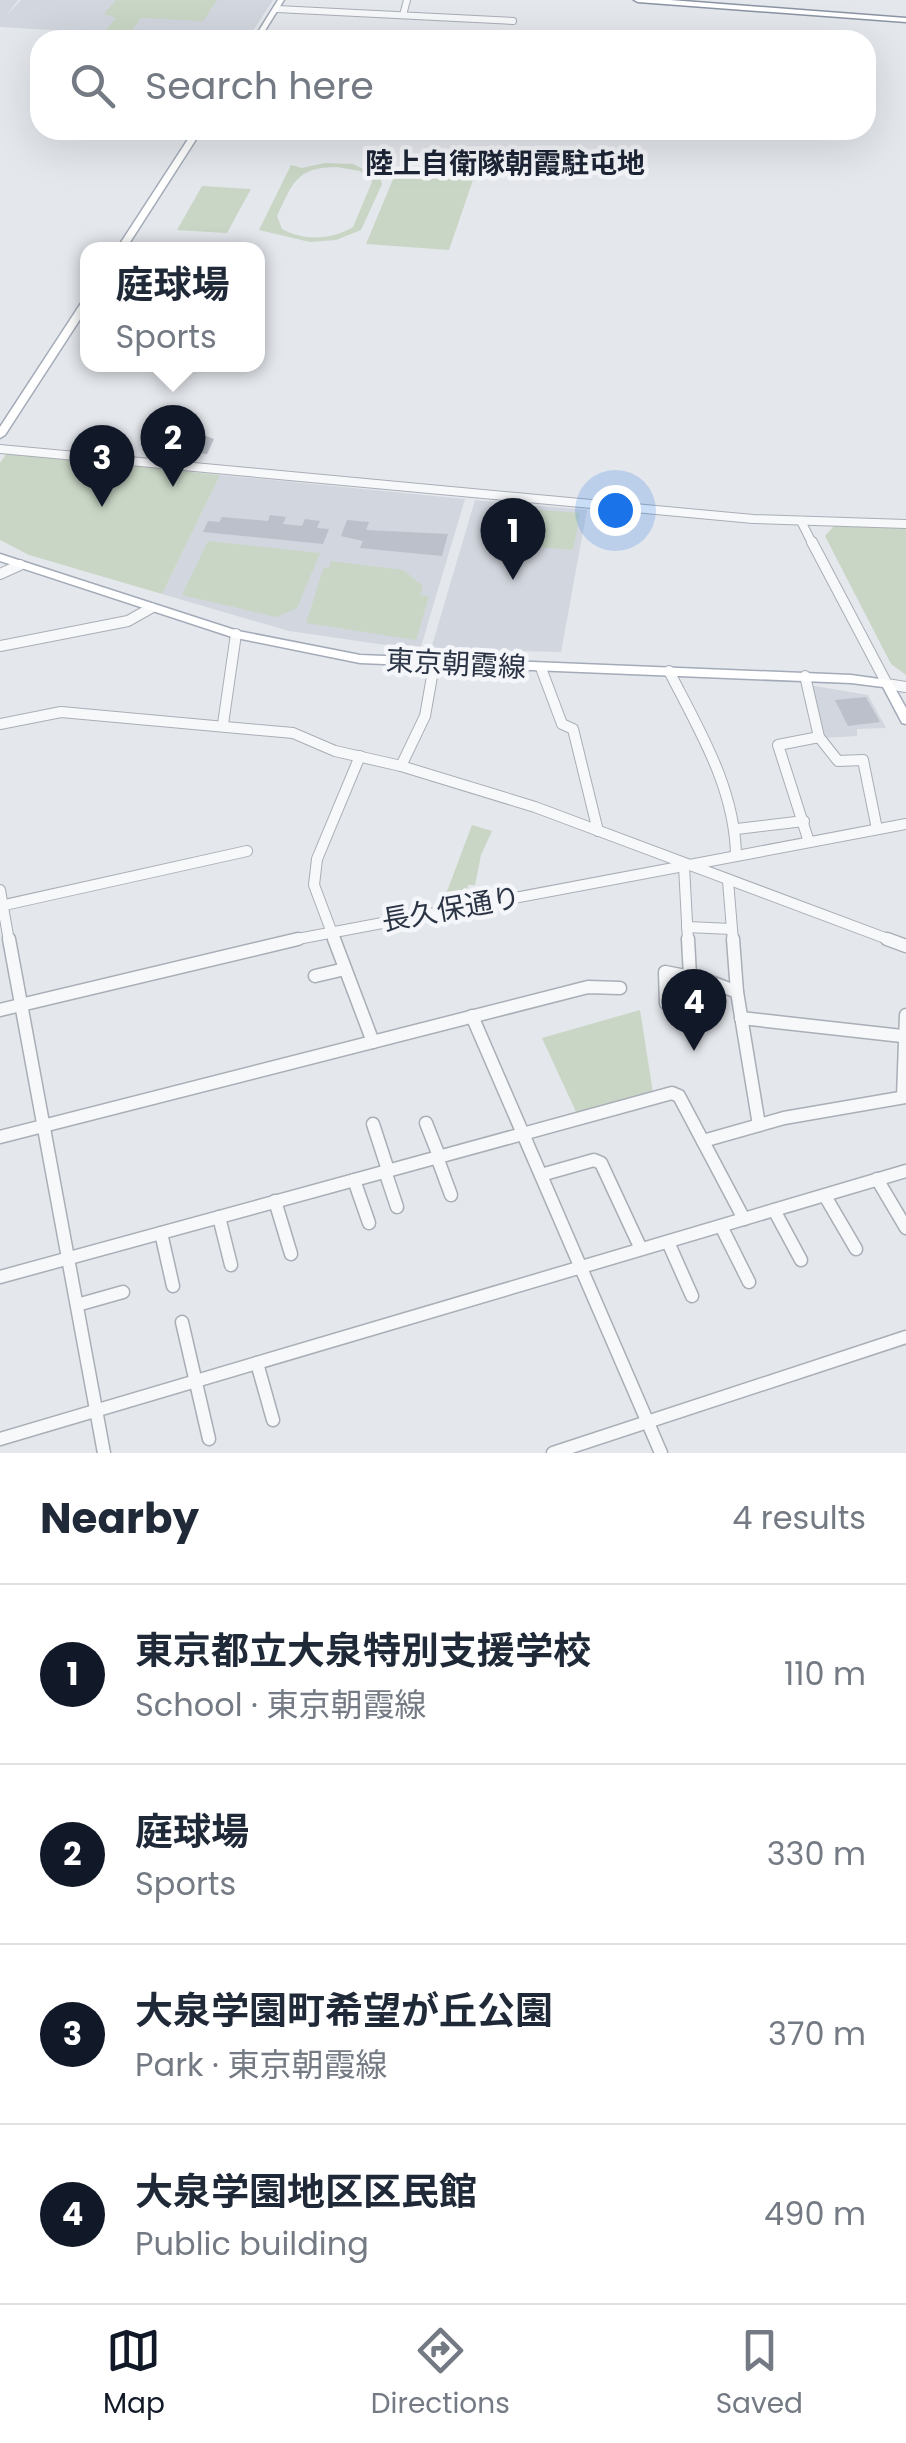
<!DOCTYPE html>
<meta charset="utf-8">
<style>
:root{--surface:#fff;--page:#f2f2f3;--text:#1f2937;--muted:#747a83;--line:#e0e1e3;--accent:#111827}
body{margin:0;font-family:Poppins,"Noto Sans JP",sans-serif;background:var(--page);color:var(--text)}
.you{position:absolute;left:615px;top:510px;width:35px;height:35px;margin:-25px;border:8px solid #fff;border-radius:50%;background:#1a73e8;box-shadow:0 0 0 15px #1a73e833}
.badge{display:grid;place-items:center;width:65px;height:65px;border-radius:50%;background:var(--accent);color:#fff;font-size:32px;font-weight:700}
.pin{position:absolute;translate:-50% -82px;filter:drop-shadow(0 2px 5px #0008)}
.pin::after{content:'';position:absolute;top:52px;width:35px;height:30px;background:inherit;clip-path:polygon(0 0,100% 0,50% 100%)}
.popup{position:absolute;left:80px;top:242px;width:185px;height:130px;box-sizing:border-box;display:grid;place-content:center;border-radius:20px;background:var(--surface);filter:drop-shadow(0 2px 8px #0005);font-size:32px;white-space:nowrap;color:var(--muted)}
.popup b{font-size:38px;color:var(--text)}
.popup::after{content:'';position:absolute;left:50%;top:100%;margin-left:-20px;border:20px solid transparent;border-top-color:var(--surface)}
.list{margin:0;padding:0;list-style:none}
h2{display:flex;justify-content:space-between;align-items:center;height:130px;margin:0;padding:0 40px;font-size:42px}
h2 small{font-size:32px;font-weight:400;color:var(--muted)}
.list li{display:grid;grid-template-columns:65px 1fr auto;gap:30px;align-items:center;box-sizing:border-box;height:180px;padding:0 40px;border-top:2px solid var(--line)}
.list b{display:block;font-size:38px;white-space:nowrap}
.list p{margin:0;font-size:32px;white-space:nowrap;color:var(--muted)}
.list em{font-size:32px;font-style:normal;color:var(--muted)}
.icon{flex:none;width:55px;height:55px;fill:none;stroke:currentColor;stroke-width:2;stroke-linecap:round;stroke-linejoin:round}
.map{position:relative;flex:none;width:906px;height:1453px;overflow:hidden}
.search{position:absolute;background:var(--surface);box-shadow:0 10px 40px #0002;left:30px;right:30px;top:30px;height:110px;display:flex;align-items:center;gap:25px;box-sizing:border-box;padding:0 35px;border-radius:30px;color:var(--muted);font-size:38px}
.sheet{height:850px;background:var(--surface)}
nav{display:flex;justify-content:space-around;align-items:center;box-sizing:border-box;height:140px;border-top:2px solid var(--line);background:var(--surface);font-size:28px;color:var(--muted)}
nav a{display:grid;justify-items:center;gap:5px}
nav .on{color:var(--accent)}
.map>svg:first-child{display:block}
</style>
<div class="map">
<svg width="906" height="1453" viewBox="0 0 906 1453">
<rect width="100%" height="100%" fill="#e4e7ec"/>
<g fill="#d2d6de">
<path d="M0,0H18L6,16L21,0H273L247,40H217L0,27Z"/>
<path d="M220,475L465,499L420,650L289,631L162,594Z"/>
<path d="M475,500L587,510L561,652L431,649Z"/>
<path d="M809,685L868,695L886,728L857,729V736L824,738Z"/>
</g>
<g fill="#c9d6c5" fill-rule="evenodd">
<path d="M116,0H217L203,21L141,18L129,34L104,33L116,18L104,14Z"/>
<path d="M325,163L353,164L380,177L382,184L361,230L336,240L310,242L259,230L291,165L302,168ZM337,167L360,171L372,182L353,227C331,240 304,241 282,229L277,216C293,183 296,167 337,167Z"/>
<path d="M396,172L474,177L449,250L366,244Z"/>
<path d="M202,186L251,189L227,233L177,230Z"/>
<path d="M7,453L220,475L162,594L29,555L0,540V463Z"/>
<path d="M528,509L580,513L573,550L526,546L520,540Z"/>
<path d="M834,526L906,528V675L891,664L825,536Z"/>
<path d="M208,541L320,553L297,608L276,617L182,595Z"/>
<path d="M331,561L403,570L423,586L420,595L429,596L416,640L306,623L324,567L329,568Z"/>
<path d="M472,825L492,831L481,855L475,885H468L467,898L443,902Z"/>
<path d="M640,1010L653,1093L577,1114L542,1038Z"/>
</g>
<g fill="#bbc0ca">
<path d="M148,432L206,436L214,439L207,454L153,449L154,446L140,445Z"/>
<path d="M270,515L286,517L283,524L302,526L305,519L320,521L317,528L329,529L323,544L203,532L208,521L219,522L222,517L268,521Z"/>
<path d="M347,520L369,522L366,530L448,534L442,556L360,548L363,541L341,536Z"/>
<path d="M866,697L880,722L848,726L835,700Z"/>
</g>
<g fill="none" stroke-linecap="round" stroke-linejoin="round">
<g stroke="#a9aeb7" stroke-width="8">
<g id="minor-far3">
<path d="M277,9L513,21"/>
<path d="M403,15L407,0"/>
</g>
</g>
<g stroke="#a9aeb7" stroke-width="10">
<g id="minor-far2">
<path d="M0,449L753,519L906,524"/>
<path d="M801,521L813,545"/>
</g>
</g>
<g stroke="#a9aeb7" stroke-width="12">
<g id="minor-far1">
<path d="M812,542L887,684L906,687"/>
<path d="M0,574L20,565"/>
<path d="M0,646L128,621L151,608"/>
<path d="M541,668L562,724L573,729L598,831"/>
<path d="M669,671C699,730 735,788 736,856"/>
<path d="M805,676L819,737L838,761L863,760L877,829"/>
<path d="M0,724L61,712L293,733L335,751L401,766L535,807L893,941"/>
<path d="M223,724L236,634"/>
<path d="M401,766L425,716L434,665"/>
<path d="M737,829L804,821"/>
<path d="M809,842L778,745L819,737"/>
<path d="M684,866L688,941"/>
<path d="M728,881L733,941"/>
<path d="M0,890L9,941"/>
<path d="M0,906L247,851"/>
<path d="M687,927L732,929"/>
<path d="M287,941L906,824"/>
<path d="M335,941L314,885L317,859L360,756"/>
</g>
</g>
<g stroke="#a9aeb7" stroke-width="15">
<g id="minor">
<path d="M9,939L104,1453"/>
<path d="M334,939L373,1042"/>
<path d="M688,939L690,976"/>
<path d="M733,939L737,992L759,1125"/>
<path d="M887,939L906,946"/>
<path d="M315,976L345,969"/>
<path d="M666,1003L665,972L706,980L737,992"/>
<path d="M0,1010L298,939"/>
<path d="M472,1016L661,1453"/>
<path d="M741,1018L902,1036"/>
<path d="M903,1097L906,1015"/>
<path d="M426,1123L439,1156"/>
<path d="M373,1124L388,1170"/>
<path d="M0,1137L588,987L620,988"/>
<path d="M703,1141L784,1118L906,1097"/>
<path d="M437,1157L451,1195"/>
<path d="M385,1171L397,1207"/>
<path d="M541,1175L594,1160L601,1163L641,1249"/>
<path d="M877,1179L906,1228"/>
<path d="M354,1180L369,1223"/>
<path d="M825,1196L856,1249"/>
<path d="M275,1201L291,1254"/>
<path d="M774,1210L801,1260"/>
<path d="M219,1217L231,1265"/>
<path d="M721,1226L749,1282"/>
<path d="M161,1233L173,1286"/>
<path d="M668,1242L692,1296"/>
<path d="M0,1277L672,1093L679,1096L744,1219"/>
<path d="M77,1305L123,1292"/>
<path d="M182,1322L209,1439"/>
<path d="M257,1363L273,1420"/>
<path d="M0,1439L906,1171"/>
<path d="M553,1453L906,1337"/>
</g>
</g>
<g stroke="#a3abb8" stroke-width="3">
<g id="major">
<path d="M278,0H284L259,40H253Z"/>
<path d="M194,130H202L125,250H116Z"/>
<path d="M88,297V307L5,435L0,438V427L83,300Z"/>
<path d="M0,554L238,631L360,655L851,675L887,680L891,681L906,708V724L902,723L883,687L851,683L360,663L232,637L0,561Z"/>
</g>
</g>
<g stroke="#8b94a3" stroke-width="3">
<path id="highway" d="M634,0H670L906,18V22L638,2Z"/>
</g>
<use href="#minor-far3" stroke="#f7f8fa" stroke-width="6"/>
<use href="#minor-far2" stroke="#f7f8fa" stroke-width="8"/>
<use href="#minor-far1" stroke="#f7f8fa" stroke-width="10"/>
<use href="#minor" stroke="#f7f8fa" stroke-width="12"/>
<use href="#major" fill="#fff" fill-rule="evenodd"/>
<use href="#highway" fill="#fff" fill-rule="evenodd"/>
</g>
<g text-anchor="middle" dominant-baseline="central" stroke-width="9" stroke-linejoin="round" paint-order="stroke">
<g font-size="28" font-weight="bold" fill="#1d2536" stroke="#f4f6f9">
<text x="505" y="163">陸上自衛隊朝霞駐屯地</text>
</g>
<g font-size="28" fill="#2b3445" stroke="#f4f6f9">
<text transform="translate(456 664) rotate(3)">東京朝霞線</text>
<text transform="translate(451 909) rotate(-10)">長久保通り</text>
</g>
</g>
</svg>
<div class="you"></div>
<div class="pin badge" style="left:513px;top:580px">1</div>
<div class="pin badge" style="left:173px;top:487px">2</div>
<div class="popup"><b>庭球場</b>Sports</div>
<div class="pin badge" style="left:102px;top:507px">3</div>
<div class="pin badge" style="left:694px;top:1051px">4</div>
<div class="search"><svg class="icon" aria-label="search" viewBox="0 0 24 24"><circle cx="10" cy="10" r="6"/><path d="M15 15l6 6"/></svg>Search here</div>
</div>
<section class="sheet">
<h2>Nearby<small>4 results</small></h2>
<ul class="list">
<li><span class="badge">1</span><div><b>東京都立大泉特別支援学校</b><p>School · 東京朝霞線</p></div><em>110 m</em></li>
<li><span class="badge">2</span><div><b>庭球場</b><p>Sports</p></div><em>330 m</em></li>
<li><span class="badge">3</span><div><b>大泉学園町希望が丘公園</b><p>Park · 東京朝霞線</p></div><em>370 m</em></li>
<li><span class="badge">4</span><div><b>大泉学園地区区民館</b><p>Public building</p></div><em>490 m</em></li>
</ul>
</section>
<nav>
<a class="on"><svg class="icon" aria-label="map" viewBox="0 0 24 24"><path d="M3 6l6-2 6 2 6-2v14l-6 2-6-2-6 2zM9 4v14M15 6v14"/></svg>Map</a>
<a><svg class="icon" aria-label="directions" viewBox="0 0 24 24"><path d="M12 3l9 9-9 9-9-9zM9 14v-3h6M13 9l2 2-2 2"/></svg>Directions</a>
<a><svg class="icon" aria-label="saved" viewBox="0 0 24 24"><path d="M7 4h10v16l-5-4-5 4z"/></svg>Saved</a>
</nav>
